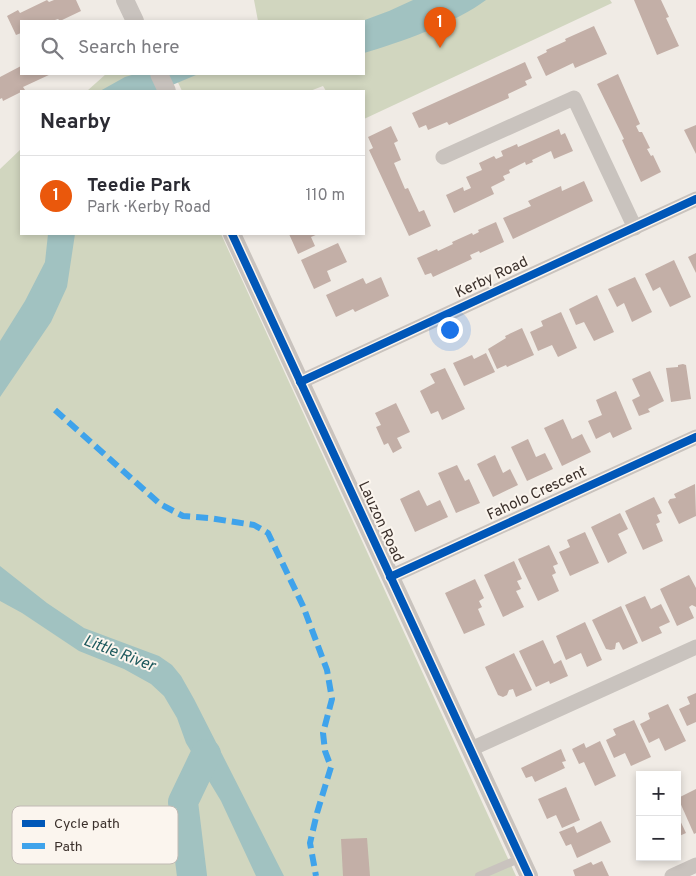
<!DOCTYPE html>
<meta charset="utf-8">
<style>
:root{--surface:#fff;--page:#f2f2f3;--text:#2b2b33;--muted:#7c7c81;--line:#e1e1e2;--accent:#ea580c}
body{margin:0;font-family:Overpass,sans-serif;background:var(--page);color:var(--text)}
.controls{position:absolute;right:15px;bottom:15px;display:grid;overflow:hidden;border-radius:0px;box-shadow:0 2px 8px #0003}
.controls button{width:45px;height:45px;display:grid;place-items:center;padding:0;border:0;border-bottom:1px solid var(--line);background:var(--surface);color:var(--text);font:25px sans-serif}
.you{position:absolute;left:449px;top:329px;width:18px;height:18px;margin:-12px;border:4px solid #fff;border-radius:50%;background:#1a73e8;box-shadow:0 0 0 8px #1a73e833}
.badge{display:grid;place-items:center;width:32px;height:32px;border-radius:50%;background:var(--accent);color:#fff;font-size:16px;font-weight:700}
.pin{position:absolute;translate:-50% -41px;filter:drop-shadow(0 1px 2px #0008)}
.pin::after{content:'';position:absolute;top:26px;width:18px;height:15px;background:inherit;clip-path:polygon(0 0,100% 0,50% 100%)}
.list{margin:0;padding:0;list-style:none}
h2{display:flex;justify-content:space-between;align-items:center;height:65px;margin:0;padding:0 20px;font-size:21px}
h2 small{font-size:16px;font-weight:400;color:var(--muted)}
.list li{display:grid;grid-template-columns:32px 1fr auto;gap:15px;align-items:center;box-sizing:border-box;height:80px;padding:0 20px;border-top:1px solid var(--line)}
.list b{display:block;font-size:19px;white-space:nowrap}
.list p{margin:0;font-size:16px;white-space:nowrap;color:var(--muted)}
.list em{font-size:16px;font-style:normal;color:var(--muted)}
.icon{flex:none;width:28px;height:28px;fill:none;stroke:currentColor;stroke-width:2;stroke-linecap:round;stroke-linejoin:round}
.map{position:relative;flex:none;width:696px;height:876px;overflow:hidden}
.search{position:absolute;background:var(--surface);box-shadow:0 2px 8px #0003;left:20px;top:20px;width:345px;height:55px;display:flex;align-items:center;gap:12px;box-sizing:border-box;padding:0 18px;border-radius:0px;color:var(--muted);font-size:19px}
.panel{position:absolute;background:var(--surface);box-shadow:0 2px 8px #0003;left:20px;top:90px;width:345px;height:145px;border-radius:0px}
.map>svg:first-child{display:block}
</style>
<div class="map">
<svg width="696" height="876" viewBox="0 0 696 876">
<rect width="100%" height="100%" fill="#f0ebe5"/>
<g fill="#d1d6bf">
<path d="M254,0H610L612,3L364,119V91H326L323,86L310,91H182L174,74H364V21H258Z"/>
<path d="M106,74H147L155,91H87Z"/>
<path d="M21,149V234H221L516,876H0V169Z"/>
</g>
<g fill="#a1c2c1">
<path d="M413,0H486C457,22 399,43 364,53V21H362L389,11Z"/>
<path d="M135,74H224L196,75L158,91H100L125,77Z"/>
<path d="M48,234H75L67,287L51,322L0,397V341L25,301L45,262Z"/>
<path d="M0,566L47,603L84,628L159,656L172,665L181,676L194,699L284,876H256L221,801L186,743L177,718L164,696L151,684L124,669L79,651L22,613L0,601Z"/>
</g>
<g fill="none" stroke-linecap="round" stroke-linejoin="round">
<path stroke="#a1c2c1" stroke-width="30" d="M192,876L183,802L206,754"/>
</g>
<g fill="#c3afa7">
<path d="M47,0L49,2L54,0H76L81,11L60,21L58,19L52,21H21V33L16,35L7,16L18,10L20,13Z"/>
<path d="M634,0H661L669,17L666,18L679,46L657,55Z"/>
<path d="M594,26L607,54L575,68L573,63L546,76L537,57L547,52L546,50L566,41L565,39Z"/>
<path d="M525,62L532,78L525,81L527,85L508,94L509,98L449,125L447,122L428,130L426,125L419,128L412,113Z"/>
<path d="M21,66V74H51L23,87L25,90L3,101L2,98L0,99V77Z"/>
<path d="M618,74L640,124L636,126L639,132H642L650,148L647,149L651,156L653,155L661,172L641,182L622,140L624,139L597,84Z"/>
<path d="M696,125V154L684,130Z"/>
<path d="M391,126L398,141L394,143L401,160L394,163L405,189L408,188L419,212L424,210L431,226L409,236L369,150L373,148L368,137Z"/>
<path d="M559,129L561,135L565,133L573,151L554,159L551,151L532,160L533,162L526,165L525,162L509,170L510,173L503,176L505,180L491,187L494,194L454,213L446,195L463,187L464,191L471,188L466,177L482,170L479,163L494,156L496,159L503,156L501,151L517,144L518,147Z"/>
<path d="M584,181L593,201L513,239L503,218L531,206L528,201L561,186L562,191Z"/>
<path d="M496,222L504,242L480,253L479,251L470,255L472,259L433,277L431,273L425,275L417,258L437,249L438,251L453,244L452,242L472,233L473,235L479,232L478,230Z"/>
<path d="M289,234H318L311,237L315,246L298,254Z"/>
<path d="M338,243L347,262L327,271L331,281L314,289L301,260Z"/>
<path d="M696,253V273L688,257Z"/>
<path d="M674,260L691,297L670,307L660,287L653,291L645,274Z"/>
<path d="M381,277L389,296L355,312L353,309L336,317L326,295L363,278L366,284Z"/>
<path d="M635,277L652,312L632,322L624,303L617,307L608,289Z"/>
<path d="M597,295L614,332L594,341L584,322L576,325L569,309Z"/>
<path d="M561,312L577,348L558,357L552,345L538,351L530,332L543,326L541,321Z"/>
<path d="M522,328L534,355L507,367L506,365L497,369L488,349L506,338L505,336Z"/>
<path d="M486,353L495,372L464,386L453,363L472,355L474,359Z"/>
<path d="M683,364L686,365L691,399L671,402L666,368L678,367V365Z"/>
<path d="M445,368L465,409L442,420L438,411L431,414L420,391L435,383L430,374Z"/>
<path d="M650,371L664,401L648,409L650,412L639,416L632,400L640,396L632,379Z"/>
<path d="M616,391L632,429L613,438L610,432L596,439L588,421L602,415L596,400Z"/>
<path d="M396,403L410,432L397,438L402,448L393,453L388,443L384,445L376,427L381,425L375,413Z"/>
<path d="M563,419L572,439L582,434L591,452L562,466L544,428Z"/>
<path d="M528,439L536,457L545,453L553,469L527,481L511,447Z"/>
<path d="M495,455L503,473L510,469L518,485L493,497L477,464Z"/>
<path d="M457,465L465,481L469,479L480,503L456,513L438,473Z"/>
<path d="M695,484L696,516L679,524L668,502L670,499L676,498L674,494Z"/>
<path d="M419,490L427,506L440,500L448,517L415,532L400,499Z"/>
<path d="M654,497L662,513L657,515L660,522L656,524L663,541L643,550L625,511Z"/>
<path d="M620,513L628,529L618,534L627,553L608,563L591,527Z"/>
<path d="M585,532L599,563L570,576L559,552L570,547L567,540Z"/>
<path d="M549,545L558,564L553,566L556,573L552,575L559,591L538,601L518,559Z"/>
<path d="M514,561L522,579L517,581L521,589L516,591L524,607L503,617L484,575Z"/>
<path d="M689,575L696,588V607L692,605L689,607L694,618L677,626L660,589Z"/>
<path d="M475,579L484,598L479,601L482,607L478,609L485,625L464,634L445,593Z"/>
<path d="M645,596L651,609L661,604L670,622L659,627L662,633L642,642L625,605Z"/>
<path d="M621,606L638,643L623,650L619,642L616,643L615,649L611,650L606,649L592,620Z"/>
<path d="M585,622L602,660L587,667L581,653L566,660L556,636Z"/>
<path d="M543,640L554,664L561,660L568,676L550,684L549,681L536,687L519,651Z"/>
<path d="M514,653L532,690L516,697L513,689L509,690L507,695L503,697L498,695L485,667Z"/>
<path d="M696,693V722L687,726L679,709L690,704L687,697Z"/>
<path d="M668,704L686,741L665,751L659,738L649,743L640,724L650,719L648,713Z"/>
<path d="M634,720L651,757L631,766L625,753L614,758L606,740L616,735L613,729Z"/>
<path d="M600,741L616,776L595,786L584,762L579,764L572,749L584,743L586,748Z"/>
<path d="M561,749L566,761L562,762L565,768L535,782L532,776L526,778L521,768Z"/>
<path d="M566,787L580,820L562,828L556,815L547,819L538,799Z"/>
<path d="M696,789V833L694,834L678,798Z"/>
<path d="M677,814L686,833L677,837Z"/>
<path d="M601,821L611,842L577,858L571,844L566,846L559,832L574,826L577,833Z"/>
<path d="M367,838L370,876H343L341,839Z"/>
<path d="M602,861L609,876H575L573,870L591,862L593,865Z"/>
</g>
<g fill="none" stroke-linecap="round" stroke-linejoin="round">
<path stroke="#c9c3be" stroke-width="8" d="M479,876L521,858"/>
<g stroke="#c9c3be" stroke-width="15">
<path d="M443,157L574,98L635,228"/>
<path d="M300,382L696,199"/>
<path d="M390,577L696,437"/>
<path d="M471,749L696,647"/>
<path d="M672,876L696,865"/>
</g>
<g stroke="#c9c3be" stroke-width="18">
<path d="M125,0L135,21"/>
<path d="M159,74L167,91"/>
<path d="M232,234L529,876"/>
</g>
<path stroke="#3fa3eb" stroke-width="6" stroke-dasharray="12 6" stroke-linecap="butt" d="M55,410L160,504L183,516L209,518L254,525L268,533L303,606L327,670L332,699L323,733L325,751L331,767L317,813L310,843L316,876"/>
<g stroke="#fbf5ee" stroke-width="11">
<g id="cycleway">
<path d="M232,234L529,876"/>
<path d="M300,382L696,199"/>
<path d="M390,577L696,437"/>
</g>
</g>
<use href="#cycleway" stroke="#0057b8" stroke-width="8"/>
</g>
<g text-anchor="middle" dominant-baseline="central" stroke-width="4" stroke-linejoin="round" paint-order="stroke">
<g font-size="15" fill="#3b302b" stroke="#fbf5ee">
<text transform="translate(492 278) rotate(-25)">Kerby Road</text>
<text transform="translate(537 494) rotate(-25)">Faholo Crescent</text>
<text transform="translate(380 522) rotate(65)">Lauzon Road</text>
</g>
<g font-size="16" font-style="italic" fill="#1f5a5e" stroke="#fbf5ee">
<text transform="translate(119 654) rotate(21)">Little River</text>
</g>
</g>
<rect x="12" y="806" width="166" height="58" rx="8" fill="#fbf5ee" stroke="#c1bab4" stroke-width="1"/>
<rect x="22" y="820" width="23" height="7" fill="#0057b8"/>
<rect x="22" y="843" width="23" height="6" fill="#3fa3eb"/>
<g font-size="14" fill="#3b302b">
<text x="54" y="828">Cycle path</text>
<text x="54" y="851">Path</text>
</g>
</svg>
<div class="controls">
<button>+</button>
<button>−</button>
</div>
<div class="you"></div>
<div class="pin badge" style="left:440px;top:48px">1</div>
<div class="search"><svg class="icon" aria-label="search" viewBox="0 0 24 24"><circle cx="10" cy="10" r="6"/><path d="M15 15l6 6"/></svg>Search here</div>
<section class="panel">
<h2>Nearby<small></small></h2>
<ul class="list">
<li><span class="badge">1</span><div><b>Teedie Park</b><p>Park · Kerby Road</p></div><em>110 m</em></li>
</ul>
</section>
</div>
